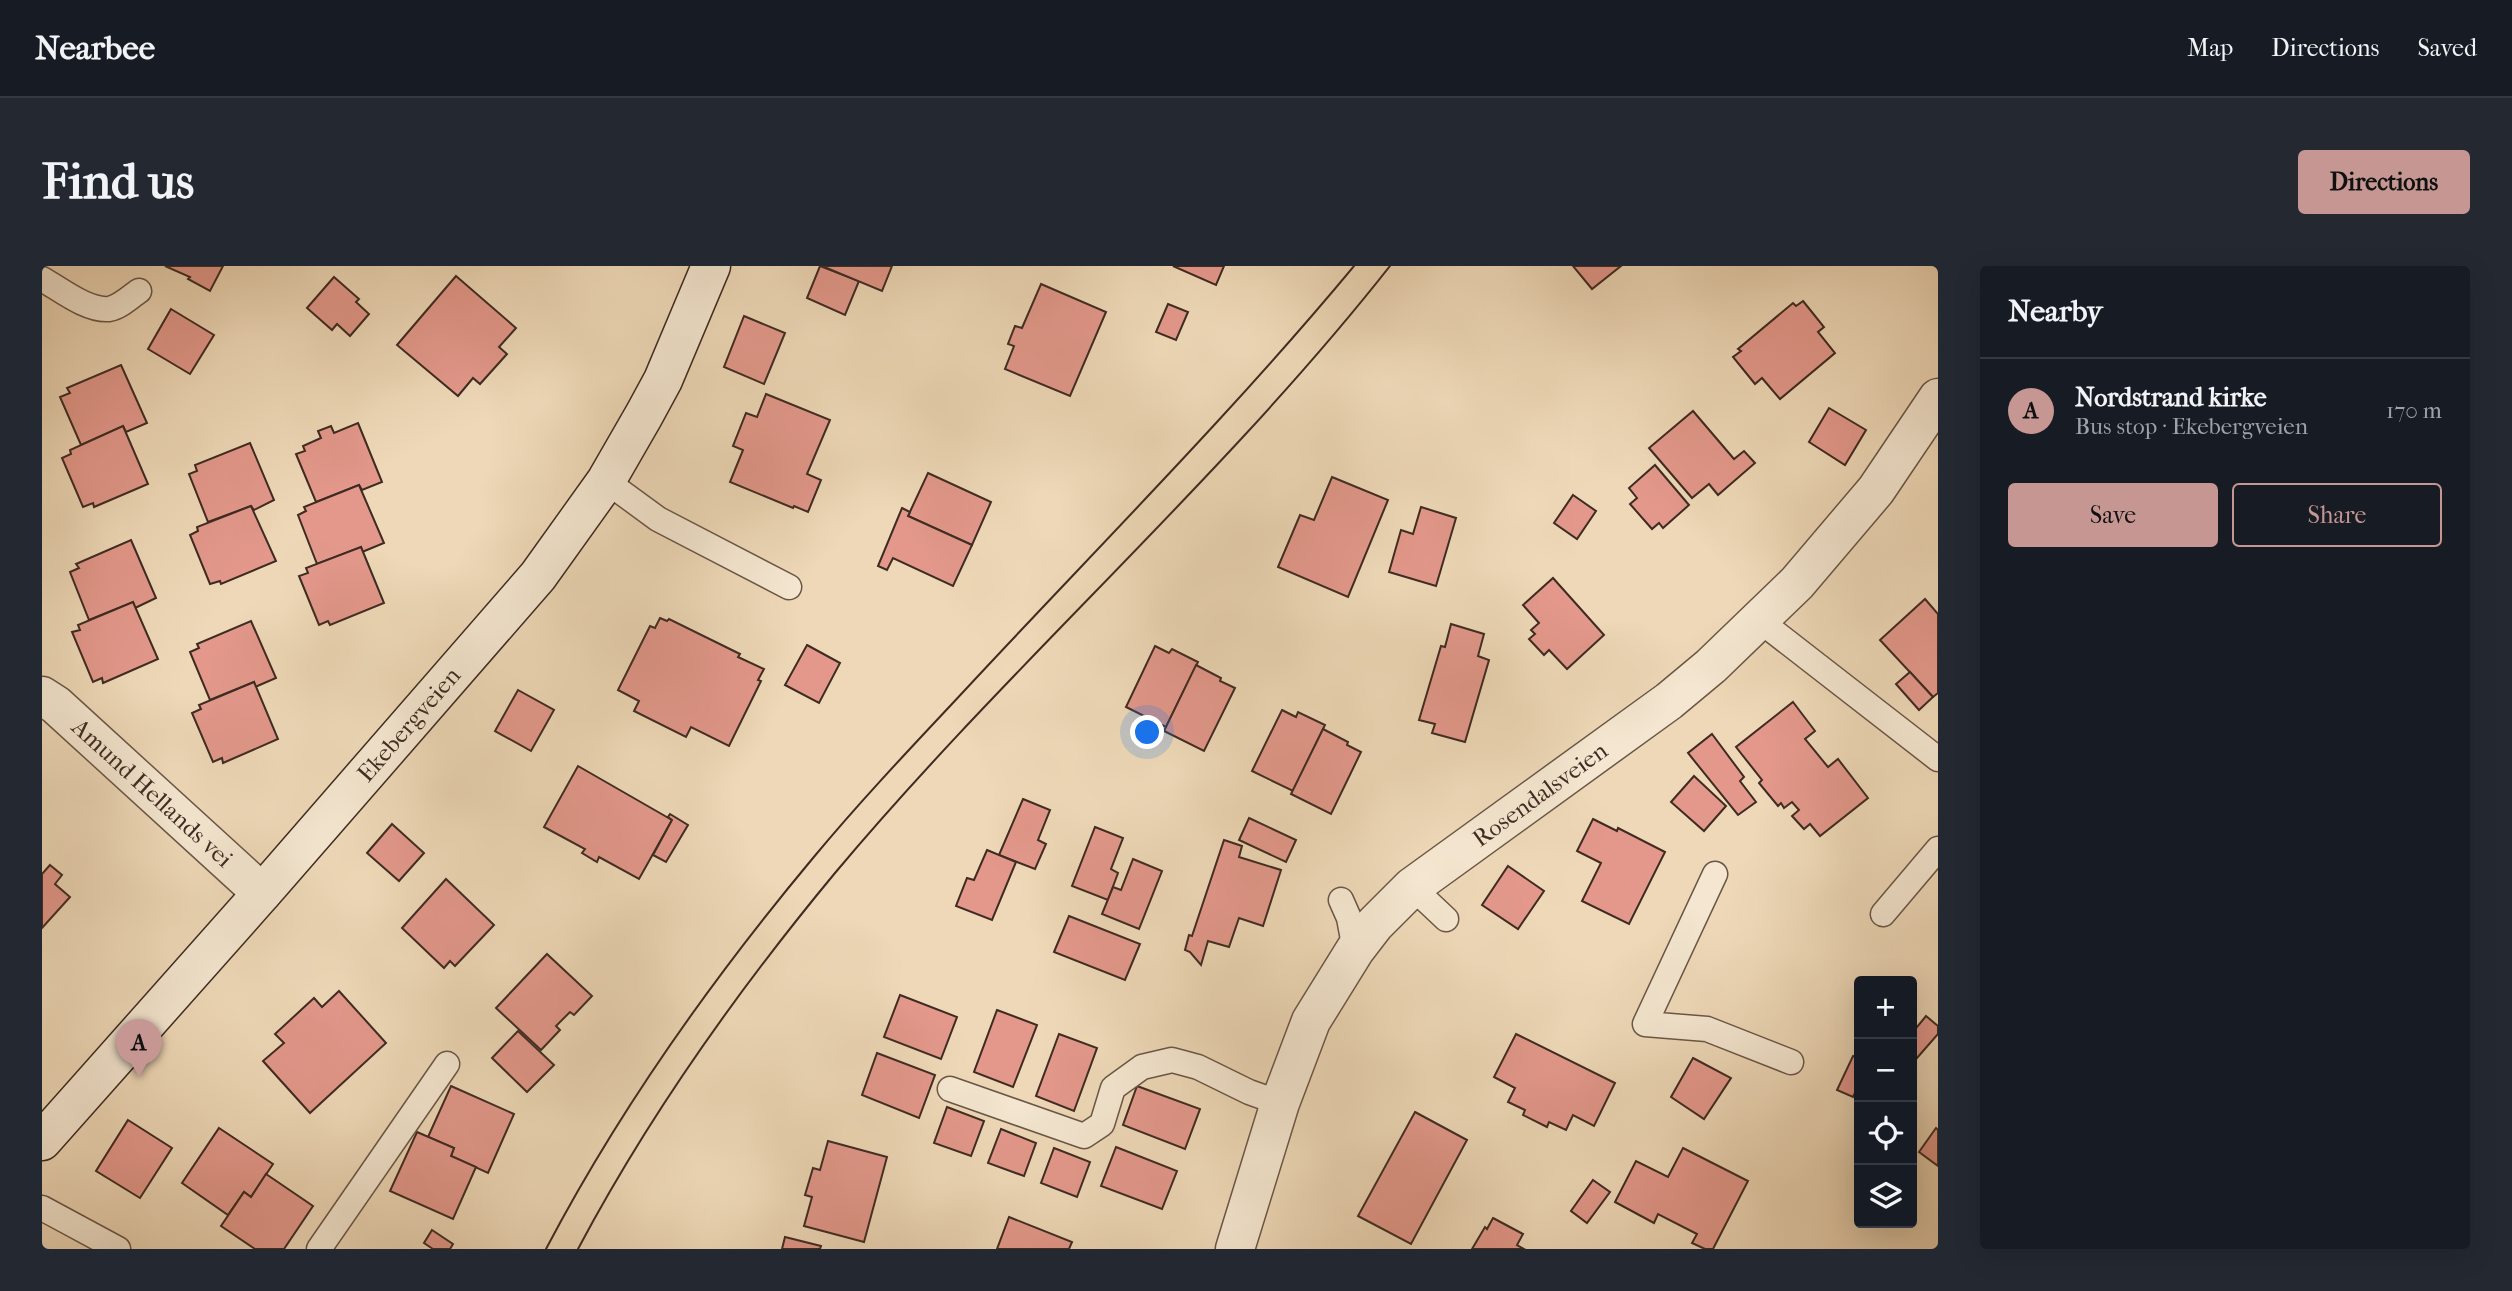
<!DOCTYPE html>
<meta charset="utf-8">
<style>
:root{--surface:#171b24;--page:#242831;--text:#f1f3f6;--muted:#9ea1a6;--line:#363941;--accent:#c59692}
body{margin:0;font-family:"IM FELL French Canon",serif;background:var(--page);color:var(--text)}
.controls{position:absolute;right:21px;bottom:21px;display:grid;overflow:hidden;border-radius:7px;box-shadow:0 7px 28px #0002}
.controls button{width:63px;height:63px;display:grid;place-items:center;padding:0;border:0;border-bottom:2px solid var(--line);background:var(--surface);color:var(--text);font:35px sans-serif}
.you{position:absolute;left:1106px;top:467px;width:24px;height:24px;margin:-18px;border:5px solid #fff;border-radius:50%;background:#1a73e8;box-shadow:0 0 0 10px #1a73e833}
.badge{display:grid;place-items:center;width:46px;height:46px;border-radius:50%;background:var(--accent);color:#111;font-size:23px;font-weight:700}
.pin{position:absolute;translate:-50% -58px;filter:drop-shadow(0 2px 4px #0008)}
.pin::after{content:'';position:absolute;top:37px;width:24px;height:21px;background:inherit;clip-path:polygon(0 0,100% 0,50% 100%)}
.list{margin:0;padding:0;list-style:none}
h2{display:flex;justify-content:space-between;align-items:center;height:91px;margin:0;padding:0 28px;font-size:30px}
h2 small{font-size:23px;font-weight:400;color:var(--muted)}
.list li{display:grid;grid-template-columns:46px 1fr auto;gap:21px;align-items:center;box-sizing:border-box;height:105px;padding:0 28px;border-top:2px solid var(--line)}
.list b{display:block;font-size:26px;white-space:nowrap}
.list p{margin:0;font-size:23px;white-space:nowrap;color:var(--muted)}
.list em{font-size:23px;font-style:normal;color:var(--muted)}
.actions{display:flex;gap:14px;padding:21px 28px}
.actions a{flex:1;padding:16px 0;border:2px solid var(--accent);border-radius:7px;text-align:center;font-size:24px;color:var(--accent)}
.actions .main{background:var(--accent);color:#111}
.icon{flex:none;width:38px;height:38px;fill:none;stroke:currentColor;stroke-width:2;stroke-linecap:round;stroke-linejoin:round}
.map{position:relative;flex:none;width:1896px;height:983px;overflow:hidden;border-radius:7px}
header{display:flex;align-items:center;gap:42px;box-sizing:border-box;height:98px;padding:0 35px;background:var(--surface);border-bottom:2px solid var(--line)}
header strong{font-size:33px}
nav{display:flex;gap:38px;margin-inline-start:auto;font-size:24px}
.intro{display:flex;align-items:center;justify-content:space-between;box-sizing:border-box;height:168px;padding:0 42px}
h1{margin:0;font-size:49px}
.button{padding:18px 32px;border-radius:7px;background:var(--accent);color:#111;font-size:24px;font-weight:700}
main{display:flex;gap:42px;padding:0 42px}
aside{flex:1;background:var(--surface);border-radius:7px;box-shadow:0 7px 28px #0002}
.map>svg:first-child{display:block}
</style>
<header>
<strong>Nearbee</strong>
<nav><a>Map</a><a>Directions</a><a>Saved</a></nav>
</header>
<div class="intro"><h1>Find us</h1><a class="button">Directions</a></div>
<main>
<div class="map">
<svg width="1896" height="983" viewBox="0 0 1896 983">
<rect width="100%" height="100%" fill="#eed8b7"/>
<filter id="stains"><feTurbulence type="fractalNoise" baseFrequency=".00286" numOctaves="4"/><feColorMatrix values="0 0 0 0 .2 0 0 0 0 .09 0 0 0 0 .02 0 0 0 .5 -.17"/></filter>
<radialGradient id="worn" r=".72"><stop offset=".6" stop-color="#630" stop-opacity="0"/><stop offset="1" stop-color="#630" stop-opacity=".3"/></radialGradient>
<g fill="#e3988b" stroke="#3e2b22" stroke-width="2">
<path d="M123,0H181L168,25L146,13L148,11Z"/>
<path d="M778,0L817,15L803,49L765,32Z"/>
<path d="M780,0H850L840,25Z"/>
<path d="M1131,0H1182L1174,19Z"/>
<path d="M1531,0H1579L1550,23Z"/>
<path d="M414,10L474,62L457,81L465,88L438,118L431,112L416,130L355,79Z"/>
<path d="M292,11L317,33L314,36L327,48L308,70L295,58L290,64L265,42Z"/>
<path d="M999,18L1064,46L1028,130L963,103L972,80L966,78L973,60L980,62Z"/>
<path d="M1761,35L1782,61L1776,66L1793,87L1738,133L1720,112L1713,118L1691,91L1699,85L1696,83L1751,37L1754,40Z"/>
<path d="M1126,38L1146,46L1134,74L1114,66Z"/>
<path d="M129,43L172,69L148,108L106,83Z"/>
<path d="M702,50L743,67L722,118L682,101Z"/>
<path d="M79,99L105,157L84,166L81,160L39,179L18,131L28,127L25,122Z"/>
<path d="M724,128L788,154L765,208L779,214L766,246L752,240L751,242L688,216L701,184L691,180L704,147L715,151Z"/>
<path d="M1787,142L1824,164L1803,199L1767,176Z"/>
<path d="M1651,145L1692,193L1702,185L1713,197L1676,229L1667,218L1650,232L1607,182Z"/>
<path d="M316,157L340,216L320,224L317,219L274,236L254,188L263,185L261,180L279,172L276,165L289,160L292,167Z"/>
<path d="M81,160L106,218L52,241L51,237L41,241L20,192L29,188L28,184Z"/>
<path d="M208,177L232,234L212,244L209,240L166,256L147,208L155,205L153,199Z"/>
<path d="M1613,199L1647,239L1621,262L1617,257L1610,263L1588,238L1595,232L1587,222Z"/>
<path d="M886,207L949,236L930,279L866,250Z"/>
<path d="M1290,211L1346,234L1306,331L1236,301L1258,249L1272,254Z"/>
<path d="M317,219L342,277L320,286L319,281L275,298L256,249L264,245L262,241Z"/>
<path d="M1531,229L1554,245L1535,273L1512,257Z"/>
<path d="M209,240L234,295L179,318L178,315L168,318L148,269L156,265L155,261Z"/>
<path d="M1379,241L1414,252L1394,320L1347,306L1359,264L1371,268Z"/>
<path d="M860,242L868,246L866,250L930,279L911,320L851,292L845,304L836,300Z"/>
<path d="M89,274L114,332L93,342L91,336L47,354L28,306L37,302L34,298Z"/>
<path d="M319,281L342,337L288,359L286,355L277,359L257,310L266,307L264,302Z"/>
<path d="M1511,312L1562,369L1525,403L1507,384L1502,389L1487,373L1493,368L1489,364L1497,357L1481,339Z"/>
<path d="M1883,333L1896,348V427L1891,431L1838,374Z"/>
<path d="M91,336L116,393L61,417L60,412L51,416L30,366L38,364L36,359Z"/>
<path d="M618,352L625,355L627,353L698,388L696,391L722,403L716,414L719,415L687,480L649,461L644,471L592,445L597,435L576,424L608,360L613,362Z"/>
<path d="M209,355L234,412L213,421L212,416L168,434L148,386L157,382L155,378Z"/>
<path d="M1409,358L1442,368L1436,390L1447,394L1423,476L1390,467L1393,458L1377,454L1399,380L1403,381Z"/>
<path d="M765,379L798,397L777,437L743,419Z"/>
<path d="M1113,380L1127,387L1130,383L1156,396L1124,461L1084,441Z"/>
<path d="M1154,399L1179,412L1178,415L1193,422L1162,485L1122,465Z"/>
<path d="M1868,406L1891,431L1877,444L1854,418Z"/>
<path d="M212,416L236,473L181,497L180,492L171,496L150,447L159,443L157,439Z"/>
<path d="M476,424L512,444L489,485L453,465Z"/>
<path d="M1751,436L1773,465L1763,473L1786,501L1796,493L1826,532L1778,570L1768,558L1762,563L1750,550L1757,544L1750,536L1742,542L1739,537L1736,540L1717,517L1720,514L1694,481Z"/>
<path d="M1240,444L1254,451L1256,446L1283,459L1251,525L1210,505Z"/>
<path d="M1281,463L1306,476L1305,479L1319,486L1289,548L1249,528Z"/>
<path d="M1670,468L1702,511L1698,515L1714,536L1696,549L1646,487Z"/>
<path d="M536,500L630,554L597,613L557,591L555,596L540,587L543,583L502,561Z"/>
<path d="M1652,510L1684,540L1662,565L1629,536Z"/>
<path d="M981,533L1008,544L996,574L1004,578L993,603L957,589Z"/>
<path d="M628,548L646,559L624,596L611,589L630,554L626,551Z"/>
<path d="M1207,552L1254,574L1244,596L1197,574Z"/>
<path d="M1551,553L1575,565L1576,562L1623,586L1587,658L1540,635L1559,597L1535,585Z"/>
<path d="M350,558L382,587L357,615L325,587Z"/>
<path d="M1053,561L1081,572L1069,603L1076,607L1066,634L1030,620Z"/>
<path d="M1182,574L1200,580L1197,591L1239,604L1221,660L1197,652L1187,681L1166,675L1159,699L1148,686L1143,684L1147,669L1150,670Z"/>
<path d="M945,584L974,596L950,654L914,640L925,612L932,614Z"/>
<path d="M1091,593L1120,605L1097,663L1060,648L1071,621L1079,624Z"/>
<path d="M8,599L20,609L13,618L28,631L0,662V608Z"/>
<path d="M1466,600L1502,625L1476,663L1440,639Z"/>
<path d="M404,613L452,659L413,700L408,695L402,702L360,662Z"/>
<path d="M1027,650L1098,678L1083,714L1012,686Z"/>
<path d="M505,688L550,730L532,749L528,746L514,760L518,764L499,784L454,742Z"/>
<path d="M297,725L344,777L268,847L221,795L242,777L233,768L272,732L280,741Z"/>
<path d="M858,729L915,751L899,793L842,771Z"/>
<path d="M955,744L995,759L971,821L932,806Z"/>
<path d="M1884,750L1896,760V768L1875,792L1870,787V767Z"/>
<path d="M476,765L512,799L485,826L450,792Z"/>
<path d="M1017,768L1055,782L1032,845L994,830Z"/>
<path d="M1474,768L1573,817L1552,860L1531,849L1524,864L1507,856L1505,861L1481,849L1483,844L1466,836L1473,822L1452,811Z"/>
<path d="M835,787L893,809L877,852L820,829Z"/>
<path d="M1811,790L1817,793V818L1811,831L1795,824Z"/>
<path d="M1651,792L1689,812L1662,853L1629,831Z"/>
<path d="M409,820L472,848L446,907L409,890L412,882L386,871Z"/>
<path d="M1095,820L1158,843L1143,883L1081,859Z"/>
<path d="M905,841L942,855L929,890L892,877Z"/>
<path d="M1373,846L1425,874L1369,978L1316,950Z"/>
<path d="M86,854L130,882L98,932L54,905Z"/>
<path d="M177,862L231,898L209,931L202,926L186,949L140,917Z"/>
<path d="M1894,862L1896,864V900L1877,886Z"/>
<path d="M959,863L994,877L982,910L946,897Z"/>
<path d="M375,866L412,882L409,890L434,901L411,953L348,925Z"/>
<path d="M786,875L845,891L822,976L762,960L770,931L763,929L771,902L778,904Z"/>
<path d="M1074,881L1135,905L1120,943L1059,920Z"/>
<path d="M1012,882L1048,896L1035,931L999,917Z"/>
<path d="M1641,882L1706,915L1671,983H1663L1650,977L1655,968L1616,948L1612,957L1573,936L1594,895L1626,911Z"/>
<path d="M224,908L271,940L242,983H213L179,960L202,926L209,931Z"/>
<path d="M1551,914L1568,926L1545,957L1529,945Z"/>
<path d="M967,951L1030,976L1027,983H955Z"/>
<path d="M1451,952L1481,968L1475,979L1482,983H1430L1443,961L1445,963Z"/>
<path d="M390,964L411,978L408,983H391L382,977Z"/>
<path d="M743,971L779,980L778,983H740Z"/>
</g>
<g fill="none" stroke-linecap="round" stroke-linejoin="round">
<g stroke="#6a5647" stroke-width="27">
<g id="lane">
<path d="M0,13C18,23 45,45 67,43C78,41 88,31 97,25"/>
<path d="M564,215L616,253L747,321"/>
<path d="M1717,354L1896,493"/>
<path d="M1673,608L1603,758L1665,763L1749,796"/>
<path d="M1370,621L1404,653"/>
<path d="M1299,634L1307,652L1313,684"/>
<path d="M1841,648L1896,583"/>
<path d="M908,823L1042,870L1060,858L1071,822L1100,801L1130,794L1156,801L1207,826L1238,837"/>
<path d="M0,942L76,983"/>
<path d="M277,983L405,798"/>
</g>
</g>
<g stroke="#6a5647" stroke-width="41">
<g id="street">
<path id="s1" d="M0,430L14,439L220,627"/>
<path id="s2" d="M1193,983L1238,837L1269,755L1313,684L1333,658L1370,621L1627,435L1669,400L1755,317L1834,224L1896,132"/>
</g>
</g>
<g stroke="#3e2b22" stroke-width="41">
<g id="secondary">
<path id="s3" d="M0,875L228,618L496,310L564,215L602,149L621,114L669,0"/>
</g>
</g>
<use href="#lane" stroke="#f4e6d0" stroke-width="24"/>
<use href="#street" stroke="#f4e6d0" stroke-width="38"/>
<use href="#secondary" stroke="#f4e6d0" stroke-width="38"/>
<g stroke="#3e2b22" stroke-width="2">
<path d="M504,983C578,842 670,713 771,592C815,539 862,489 909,439C1044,293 1185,153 1312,0"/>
<path d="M536,983C607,849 696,724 793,607C969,397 1178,216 1348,0"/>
</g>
</g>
<g text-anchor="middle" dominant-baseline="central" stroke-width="5" stroke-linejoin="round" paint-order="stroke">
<g font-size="24" fill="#3e2b22" stroke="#f4e6d0">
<text stroke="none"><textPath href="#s3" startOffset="555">Ekebergveien</textPath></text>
<text stroke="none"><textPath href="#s1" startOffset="147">Amund Hellands vei</textPath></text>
<text stroke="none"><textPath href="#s2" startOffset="567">Rosendalsveien</textPath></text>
</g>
</g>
<rect width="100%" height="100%" filter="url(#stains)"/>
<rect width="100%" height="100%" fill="url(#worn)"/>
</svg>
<div class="controls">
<button>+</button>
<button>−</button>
<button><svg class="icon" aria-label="locate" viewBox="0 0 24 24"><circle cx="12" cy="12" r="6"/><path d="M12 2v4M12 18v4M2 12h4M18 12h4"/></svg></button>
<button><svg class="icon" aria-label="layers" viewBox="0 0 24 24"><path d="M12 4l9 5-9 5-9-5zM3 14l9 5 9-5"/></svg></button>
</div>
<div class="you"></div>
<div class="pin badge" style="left:97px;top:811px">A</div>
</div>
<aside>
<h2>Nearby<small></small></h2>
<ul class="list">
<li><span class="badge">A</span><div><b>Nordstrand kirke</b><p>Bus stop · Ekebergveien</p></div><em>170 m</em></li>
</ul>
<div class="actions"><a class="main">Save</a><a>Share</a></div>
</aside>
</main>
